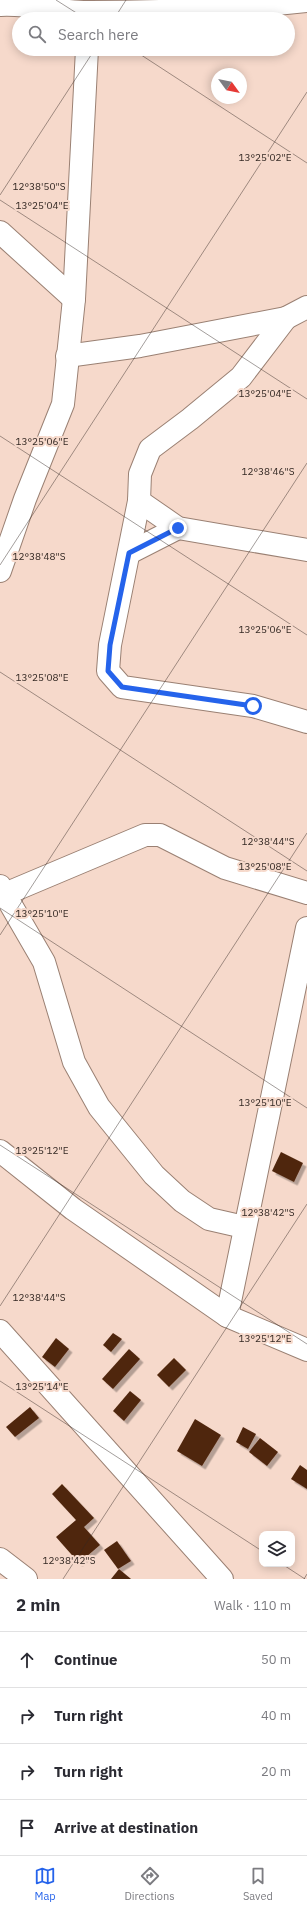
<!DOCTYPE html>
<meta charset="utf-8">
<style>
:root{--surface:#fff;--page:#f7f7f7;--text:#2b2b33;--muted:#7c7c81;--line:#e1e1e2;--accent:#2563eb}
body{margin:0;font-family:"IBM Plex Sans",sans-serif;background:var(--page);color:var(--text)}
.controls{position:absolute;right:12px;bottom:12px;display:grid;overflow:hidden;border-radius:8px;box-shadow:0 2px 10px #0003}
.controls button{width:36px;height:36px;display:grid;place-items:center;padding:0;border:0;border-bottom:1px solid var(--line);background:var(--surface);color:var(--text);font:20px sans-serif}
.compass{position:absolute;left:211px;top:68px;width:36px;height:36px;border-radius:50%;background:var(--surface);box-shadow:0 2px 10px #0003;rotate:123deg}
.stop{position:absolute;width:12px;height:12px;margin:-9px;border:3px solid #2563eb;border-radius:50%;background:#fff}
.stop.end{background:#2563eb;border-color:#fff;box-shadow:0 1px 4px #0008}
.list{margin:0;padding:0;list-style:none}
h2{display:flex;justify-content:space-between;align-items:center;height:52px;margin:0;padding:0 16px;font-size:17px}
h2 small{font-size:13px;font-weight:400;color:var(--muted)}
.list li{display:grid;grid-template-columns:26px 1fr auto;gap:12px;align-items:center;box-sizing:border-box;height:56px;padding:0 16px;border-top:1px solid var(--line)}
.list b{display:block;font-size:15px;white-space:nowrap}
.list em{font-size:13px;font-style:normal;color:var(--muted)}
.icon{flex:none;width:22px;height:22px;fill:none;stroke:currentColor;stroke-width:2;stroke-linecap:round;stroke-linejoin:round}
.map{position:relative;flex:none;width:307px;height:1579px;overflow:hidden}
.search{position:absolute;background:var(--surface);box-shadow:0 2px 10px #0003;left:12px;right:12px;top:12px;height:44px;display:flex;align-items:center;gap:10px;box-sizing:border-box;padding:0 14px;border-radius:22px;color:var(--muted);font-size:15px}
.sheet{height:276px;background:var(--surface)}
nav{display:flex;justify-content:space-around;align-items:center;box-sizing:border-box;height:56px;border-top:1px solid var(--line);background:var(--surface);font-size:11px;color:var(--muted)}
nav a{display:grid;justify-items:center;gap:2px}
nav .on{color:var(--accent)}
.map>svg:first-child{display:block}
</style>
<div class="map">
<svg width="307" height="1579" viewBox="0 0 307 1579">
<defs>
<filter id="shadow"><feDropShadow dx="3.5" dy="3.5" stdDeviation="0" flood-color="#0004"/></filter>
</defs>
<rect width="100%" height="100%" fill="#f6d9cb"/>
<g fill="#50260d" filter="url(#shadow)">
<path d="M281,1152L303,1163L294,1182L272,1171Z"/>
<path d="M113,1333L122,1339L111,1352L103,1345Z"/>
<path d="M56,1338L69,1349L55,1367L42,1357Z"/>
<path d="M129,1349L140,1359L113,1389L102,1379Z"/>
<path d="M174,1358L186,1370L169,1387L157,1375Z"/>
<path d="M130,1391L141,1400L124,1421L113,1411Z"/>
<path d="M30,1407L39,1418L15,1437L6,1427Z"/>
<path d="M195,1419L221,1435L202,1466L177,1451Z"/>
<path d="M243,1427L256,1434L248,1449L236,1442Z"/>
<path d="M260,1438L278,1452L267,1466L249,1452Z"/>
<path d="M300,1465L307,1470V1489L291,1479Z"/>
<path d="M62,1484L94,1518L84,1527L100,1545L79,1563L56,1537L76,1520L52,1494Z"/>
<path d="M117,1541L131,1561L118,1569L104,1550Z"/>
<path d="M119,1569L131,1579H111Z"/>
</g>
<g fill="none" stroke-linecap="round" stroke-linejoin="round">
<g stroke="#9a8073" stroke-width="24">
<g id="minor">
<path d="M0,5C31,3 60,13 91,12C163,12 235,9 307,1"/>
<path d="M0,232L74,299"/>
<path d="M286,318L241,377L190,419L150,449L140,474L139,501L110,645L108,671L122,687L253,706L307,722"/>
<path d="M67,356L140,346L286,318L307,307"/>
<path d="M139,501L178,528L307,550"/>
<path d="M129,553L178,528"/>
<path d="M0,571L25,499L63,404L74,299L87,49"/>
<path d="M0,886L44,962L74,1062L99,1107L154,1175L182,1201L209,1219L244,1227"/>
<path d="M5,894L145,835H160L225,868L307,893"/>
<path d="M0,1151L73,1209L227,1316L307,1350"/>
<path d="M227,1316L307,928"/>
<path d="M0,1331L222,1579"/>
<path d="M0,1559L26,1579"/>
</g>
</g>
<use href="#minor" stroke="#fff" stroke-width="22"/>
</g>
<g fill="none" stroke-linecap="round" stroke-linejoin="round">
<path stroke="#2563eb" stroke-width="5" d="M178,528L129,553L110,645L108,671L122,687L253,706"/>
</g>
<path fill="none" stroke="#332823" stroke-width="1" stroke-opacity="0.45" d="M56,0L86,19M114,19L126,0M132,49L307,163M0,195L95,49M0,200L307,399M0,436L307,635M0,565L307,92M0,672L307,871M0,908L307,1108M0,935L307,463M0,1145L307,1344M0,1306L307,833M0,1381L262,1551M282,1564L305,1579M63,1579L307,1204M304,1579L307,1574"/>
<g font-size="10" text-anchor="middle" fill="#332823" stroke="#f6d9cb" stroke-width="4" stroke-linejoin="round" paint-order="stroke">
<text x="265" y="161">13°25'02"E</text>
<text x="39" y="190">12°38'50"S</text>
<text x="42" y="209">13°25'04"E</text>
<text x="265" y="397">13°25'04"E</text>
<text x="42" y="445">13°25'06"E</text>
<text x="268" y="475">12°38'46"S</text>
<text x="39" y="560">12°38'48"S</text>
<text x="265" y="633">13°25'06"E</text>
<text x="42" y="681">13°25'08"E</text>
<text x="268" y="845">12°38'44"S</text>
<text x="265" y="870">13°25'08"E</text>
<text x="42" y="917">13°25'10"E</text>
<text x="265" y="1106">13°25'10"E</text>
<text x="42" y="1154">13°25'12"E</text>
<text x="268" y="1216">12°38'42"S</text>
<text x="39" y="1301">12°38'44"S</text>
<text x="265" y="1342">13°25'12"E</text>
<text x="42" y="1390">13°25'14"E</text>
<text x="69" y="1564">12°38'42"S</text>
</g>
</svg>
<div class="controls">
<button><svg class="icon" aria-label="layers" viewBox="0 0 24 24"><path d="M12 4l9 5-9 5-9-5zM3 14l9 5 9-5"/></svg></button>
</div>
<svg class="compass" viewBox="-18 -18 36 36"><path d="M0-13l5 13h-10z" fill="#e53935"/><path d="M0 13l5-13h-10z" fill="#7c7c81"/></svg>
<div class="stop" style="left:253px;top:706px"></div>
<div class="stop end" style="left:178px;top:528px"></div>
<div class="search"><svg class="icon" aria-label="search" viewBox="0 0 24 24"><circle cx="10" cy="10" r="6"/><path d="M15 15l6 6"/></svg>Search here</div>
</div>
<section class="sheet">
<h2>2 min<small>Walk · 110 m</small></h2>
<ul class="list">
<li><svg class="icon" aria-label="ahead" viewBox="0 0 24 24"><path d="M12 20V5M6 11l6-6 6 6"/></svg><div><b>Continue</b></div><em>50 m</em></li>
<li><svg class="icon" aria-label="right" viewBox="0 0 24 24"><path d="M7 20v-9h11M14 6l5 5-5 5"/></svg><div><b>Turn right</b></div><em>40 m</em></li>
<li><svg class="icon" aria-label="right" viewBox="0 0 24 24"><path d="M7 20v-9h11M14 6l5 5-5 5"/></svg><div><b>Turn right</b></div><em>20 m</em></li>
<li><svg class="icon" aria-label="arrive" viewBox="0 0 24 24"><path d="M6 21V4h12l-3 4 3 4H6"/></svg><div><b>Arrive at destination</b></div></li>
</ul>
</section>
<nav>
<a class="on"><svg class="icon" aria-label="map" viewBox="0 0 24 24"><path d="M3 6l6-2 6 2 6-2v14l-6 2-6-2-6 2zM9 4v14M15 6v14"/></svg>Map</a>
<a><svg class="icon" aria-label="directions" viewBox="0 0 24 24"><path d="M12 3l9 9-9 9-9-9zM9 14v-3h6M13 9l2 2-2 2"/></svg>Directions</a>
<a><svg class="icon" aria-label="saved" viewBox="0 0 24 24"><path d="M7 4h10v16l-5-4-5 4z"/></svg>Saved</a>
</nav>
